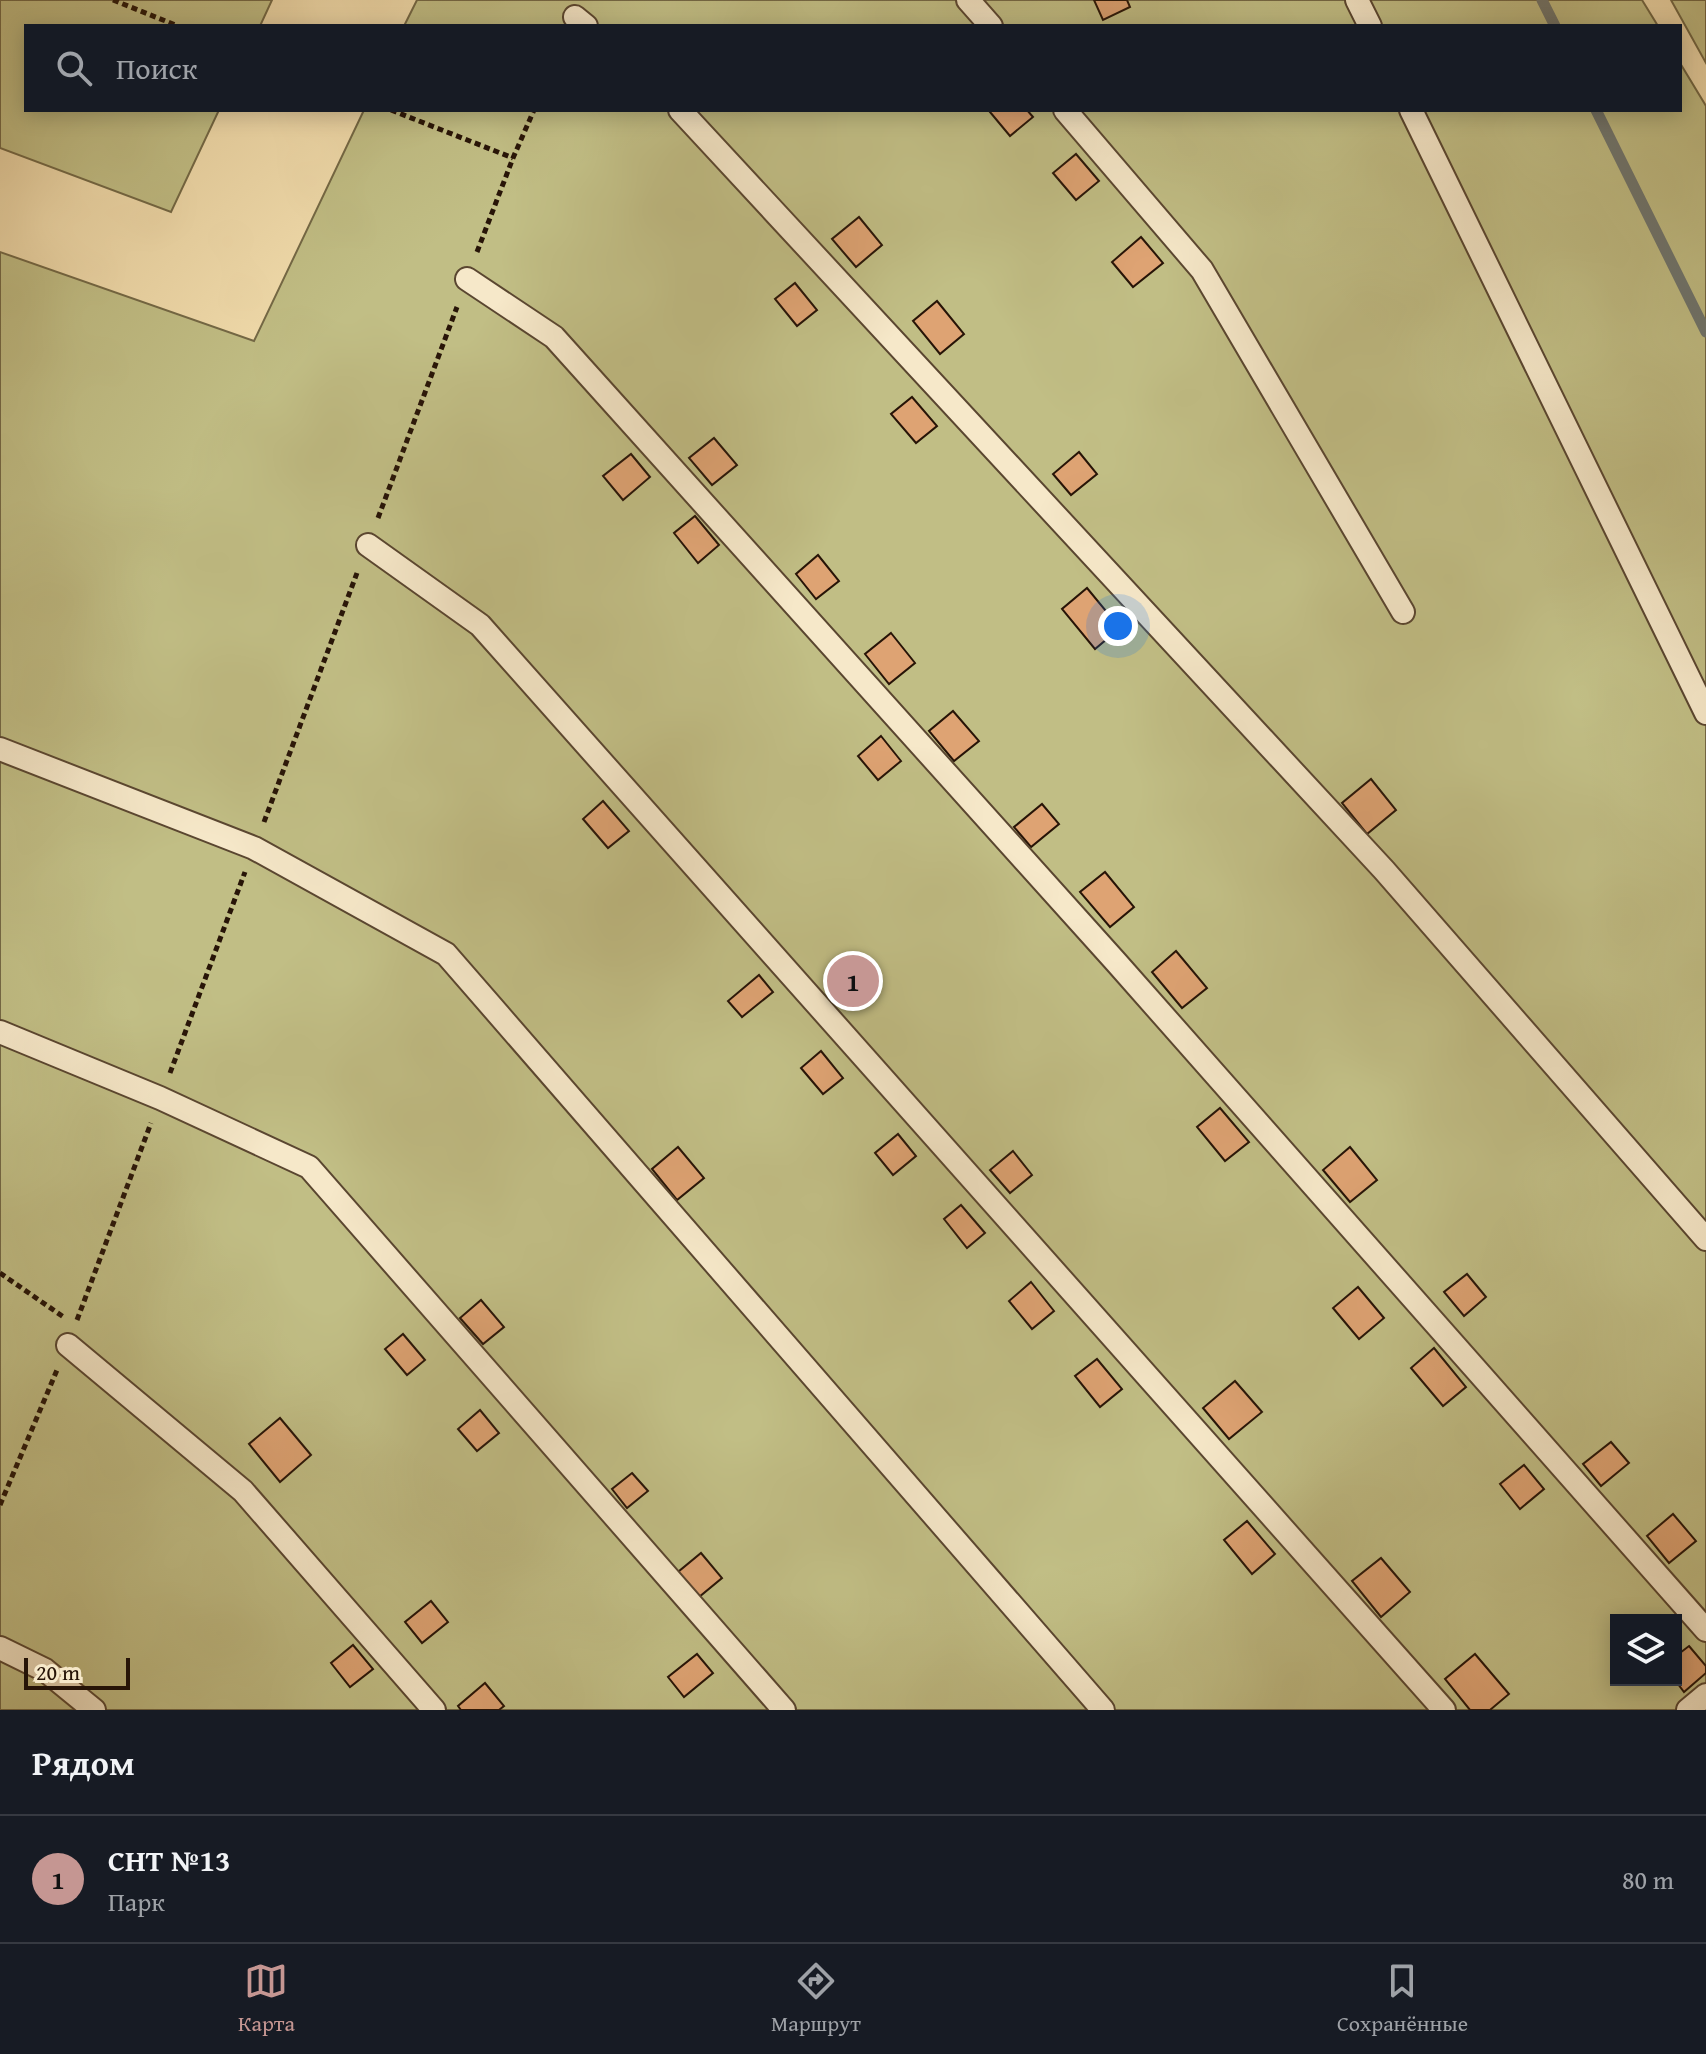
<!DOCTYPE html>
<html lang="ru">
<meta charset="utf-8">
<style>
:root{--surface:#171b24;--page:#20242c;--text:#f1f3f6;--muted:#9ea1a6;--line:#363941;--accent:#c59692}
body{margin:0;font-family:"Gentium Book Plus",serif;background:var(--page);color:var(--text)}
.controls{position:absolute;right:24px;bottom:24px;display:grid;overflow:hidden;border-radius:0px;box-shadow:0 4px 20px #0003}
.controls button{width:72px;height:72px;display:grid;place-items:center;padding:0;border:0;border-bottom:2px solid var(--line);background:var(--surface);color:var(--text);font:40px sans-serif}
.scale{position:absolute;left:24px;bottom:20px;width:106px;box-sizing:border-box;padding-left:8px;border:4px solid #271407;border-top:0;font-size:22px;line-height:28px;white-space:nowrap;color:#271407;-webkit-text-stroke:6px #f6e8c9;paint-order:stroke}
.you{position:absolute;left:1118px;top:626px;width:28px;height:28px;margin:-20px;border:6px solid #fff;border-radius:50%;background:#1a73e8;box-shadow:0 0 0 12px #1a73e833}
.badge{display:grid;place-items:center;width:52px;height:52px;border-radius:50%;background:var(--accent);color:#111;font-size:26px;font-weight:700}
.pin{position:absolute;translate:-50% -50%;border:4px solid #fff;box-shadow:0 2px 8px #0006}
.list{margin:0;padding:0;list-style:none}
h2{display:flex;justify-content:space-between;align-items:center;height:104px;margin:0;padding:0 32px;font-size:34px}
h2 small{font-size:26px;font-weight:400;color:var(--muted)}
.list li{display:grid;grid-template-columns:52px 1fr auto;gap:24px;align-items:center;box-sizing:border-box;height:128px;padding:0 32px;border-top:2px solid var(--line)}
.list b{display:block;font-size:30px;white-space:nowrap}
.list p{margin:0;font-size:26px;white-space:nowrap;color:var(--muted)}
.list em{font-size:26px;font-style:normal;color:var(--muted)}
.icon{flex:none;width:44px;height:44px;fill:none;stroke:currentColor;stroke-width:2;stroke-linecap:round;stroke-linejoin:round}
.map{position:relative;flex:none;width:1706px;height:1710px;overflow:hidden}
.search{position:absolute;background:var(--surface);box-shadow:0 4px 20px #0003;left:24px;right:24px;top:24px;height:88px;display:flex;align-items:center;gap:20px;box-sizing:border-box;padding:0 28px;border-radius:0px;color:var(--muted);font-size:30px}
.sheet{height:232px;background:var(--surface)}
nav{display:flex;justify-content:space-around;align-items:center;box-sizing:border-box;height:112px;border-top:2px solid var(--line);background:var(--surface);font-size:22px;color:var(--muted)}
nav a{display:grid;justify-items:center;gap:4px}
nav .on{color:var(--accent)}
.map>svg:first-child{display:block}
</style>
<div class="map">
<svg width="1706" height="1710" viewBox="0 0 1706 1710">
<rect width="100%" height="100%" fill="#f1dcac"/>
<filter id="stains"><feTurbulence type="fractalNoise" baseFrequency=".0025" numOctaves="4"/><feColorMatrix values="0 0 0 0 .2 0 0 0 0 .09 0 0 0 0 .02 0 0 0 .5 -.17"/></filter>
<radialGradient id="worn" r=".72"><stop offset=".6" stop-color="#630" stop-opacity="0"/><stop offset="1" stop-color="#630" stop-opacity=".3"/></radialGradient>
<g fill="#c1be85" stroke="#746946" stroke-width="2" fill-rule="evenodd">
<path d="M0,0H272L260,26H26V110H219L171,212L0,148Z"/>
<path d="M417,0H1642L1658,26H404Z"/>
<path d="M1671,0H1706V63Z"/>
<path d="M1680,63L1706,106V1710H0V252L254,341L364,110H1680ZM1616,1620H1676V1680H1616Z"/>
</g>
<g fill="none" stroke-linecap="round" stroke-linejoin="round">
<g stroke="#707770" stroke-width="11">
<path d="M1542,0L1555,26"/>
<path d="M1596,110L1706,332"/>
</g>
</g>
<g fill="#dea373" stroke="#271407" stroke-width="2">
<path d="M1094,0H1127L1130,7L1103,20Z"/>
<path d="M992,110H1027L1033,117L1010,136L990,112Z"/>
<path d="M1076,154L1099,181L1076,200L1053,173Z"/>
<path d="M859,217L882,245L856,267L832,239Z"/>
<path d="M1141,237L1163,263L1133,287L1112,262Z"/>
<path d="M795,283L817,310L797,326L775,299Z"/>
<path d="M937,301L964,334L940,354L913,321Z"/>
<path d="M912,397L937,426L916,443L891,414Z"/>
<path d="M714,438L737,465L712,485L689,458Z"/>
<path d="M1079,452L1097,474L1071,495L1053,474Z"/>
<path d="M631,454L650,477L623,500L603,476Z"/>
<path d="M695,516L719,545L698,563L674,533Z"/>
<path d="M818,555L839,581L816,599L796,574Z"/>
<path d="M1087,588L1120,628L1095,649L1062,609Z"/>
<path d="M891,633L915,663L889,684L865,654Z"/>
<path d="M953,711L979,741L954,761L929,731Z"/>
<path d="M881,736L901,761L878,780L858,756Z"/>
<path d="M1371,779L1396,810L1367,834L1342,803Z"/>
<path d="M603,801L629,831L608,848L583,819Z"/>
<path d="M1042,804L1059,824L1031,847L1014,827Z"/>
<path d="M1105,872L1134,907L1110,927L1080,892Z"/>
<path d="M1176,951L1207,988L1182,1008L1152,972Z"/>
<path d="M759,975L773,992L742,1017L728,1001Z"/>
<path d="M821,1051L843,1078L823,1094L801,1068Z"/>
<path d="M1220,1108L1249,1142L1225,1161L1197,1127Z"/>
<path d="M898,1134L916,1156L893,1175L875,1153Z"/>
<path d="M678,1147L704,1178L677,1200L652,1169Z"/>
<path d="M1350,1147L1377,1180L1350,1202L1323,1170Z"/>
<path d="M1013,1151L1032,1175L1010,1193L990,1170Z"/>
<path d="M961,1205L985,1233L967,1248L944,1219Z"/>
<path d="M1467,1274L1486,1297L1464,1316L1444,1292Z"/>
<path d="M1031,1282L1054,1311L1032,1329L1009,1301Z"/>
<path d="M1358,1287L1384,1318L1359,1339L1333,1308Z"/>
<path d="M481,1300L504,1327L483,1344L460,1318Z"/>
<path d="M403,1334L425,1360L407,1375L385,1349Z"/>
<path d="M1434,1348L1466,1387L1443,1406L1411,1368Z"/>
<path d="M1097,1359L1122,1389L1100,1407L1075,1376Z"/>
<path d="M1235,1381L1262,1412L1229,1439L1203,1408Z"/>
<path d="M480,1410L499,1433L477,1451L458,1429Z"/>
<path d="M280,1418L311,1455L280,1482L249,1444Z"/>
<path d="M1611,1442L1629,1463L1601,1486L1583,1464Z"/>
<path d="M1524,1465L1544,1489L1520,1509L1500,1484Z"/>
<path d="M632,1473L648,1491L627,1508L612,1489Z"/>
<path d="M1673,1514L1696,1541L1669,1563L1647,1536Z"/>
<path d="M1247,1521L1275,1554L1252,1574L1224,1540Z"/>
<path d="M701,1553L722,1578L699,1597L678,1572Z"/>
<path d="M1381,1558L1410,1592L1381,1617L1352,1581Z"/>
<path d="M431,1601L448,1622L422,1643L405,1622Z"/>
<path d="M353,1645L373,1669L350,1687L331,1663Z"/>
<path d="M1689,1646L1706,1666V1673L1684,1692L1675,1680L1676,1656Z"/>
<path d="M697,1654L713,1673L684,1697L668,1677Z"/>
<path d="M1475,1654L1509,1694L1490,1710H1470L1445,1679Z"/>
<path d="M485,1683L504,1706L499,1710H461L458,1706Z"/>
</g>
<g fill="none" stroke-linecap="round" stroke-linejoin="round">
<g stroke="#5a4630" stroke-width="26">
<g id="lane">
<path d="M968,0L991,26"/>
<path d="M1357,0L1370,26"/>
<path d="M575,17L586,26"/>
<path d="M680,110L1384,870L1706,1239"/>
<path d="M1065,110L1202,270L1403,612"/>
<path d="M1411,110L1706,713"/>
<path d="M467,279L554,337L1116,962L1706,1630"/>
<path d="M368,545L480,625L1444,1710"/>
<path d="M0,749L254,848L446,954L1103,1710"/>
<path d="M0,1032L160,1098L309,1167L784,1710"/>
<path d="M68,1345L243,1491L434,1710"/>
<path d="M0,1648L45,1670L94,1710"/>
<path d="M1688,1710L1706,1695"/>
</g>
</g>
<g stroke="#271407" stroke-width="5" stroke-dasharray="6 4" stroke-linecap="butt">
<path d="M113,0L178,26"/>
<path d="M391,110L513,158"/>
<path d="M477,252L513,158L534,110"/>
<path d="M378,518L457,307"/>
<path d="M264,822L357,573"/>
<path d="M170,1073L245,872"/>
<path d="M0,1273L65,1318"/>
<path d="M77,1320L151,1123"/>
<path d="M0,1505L57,1370"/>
</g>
<use href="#lane" stroke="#f6e8c9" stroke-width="22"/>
</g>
<rect width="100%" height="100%" filter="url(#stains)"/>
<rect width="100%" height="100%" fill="url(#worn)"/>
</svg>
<div class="controls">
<button><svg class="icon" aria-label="layers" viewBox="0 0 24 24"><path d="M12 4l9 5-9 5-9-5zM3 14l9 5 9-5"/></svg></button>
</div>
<div class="scale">20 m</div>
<div class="you"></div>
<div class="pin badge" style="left:853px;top:981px">1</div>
<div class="search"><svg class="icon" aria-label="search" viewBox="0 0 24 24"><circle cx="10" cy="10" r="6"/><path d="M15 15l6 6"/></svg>Поиск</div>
</div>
<section class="sheet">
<h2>Рядом<small></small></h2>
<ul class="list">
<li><span class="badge">1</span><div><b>СНТ №13</b><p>Парк</p></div><em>80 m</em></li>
</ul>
</section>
<nav>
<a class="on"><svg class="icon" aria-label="map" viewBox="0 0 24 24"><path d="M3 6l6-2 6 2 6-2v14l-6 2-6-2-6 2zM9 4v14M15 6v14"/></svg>Карта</a>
<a><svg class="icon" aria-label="directions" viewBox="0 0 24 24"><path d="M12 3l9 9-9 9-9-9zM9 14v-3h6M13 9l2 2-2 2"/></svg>Маршрут</a>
<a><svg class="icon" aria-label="saved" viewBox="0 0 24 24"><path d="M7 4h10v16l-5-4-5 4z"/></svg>Сохранённые</a>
</nav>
